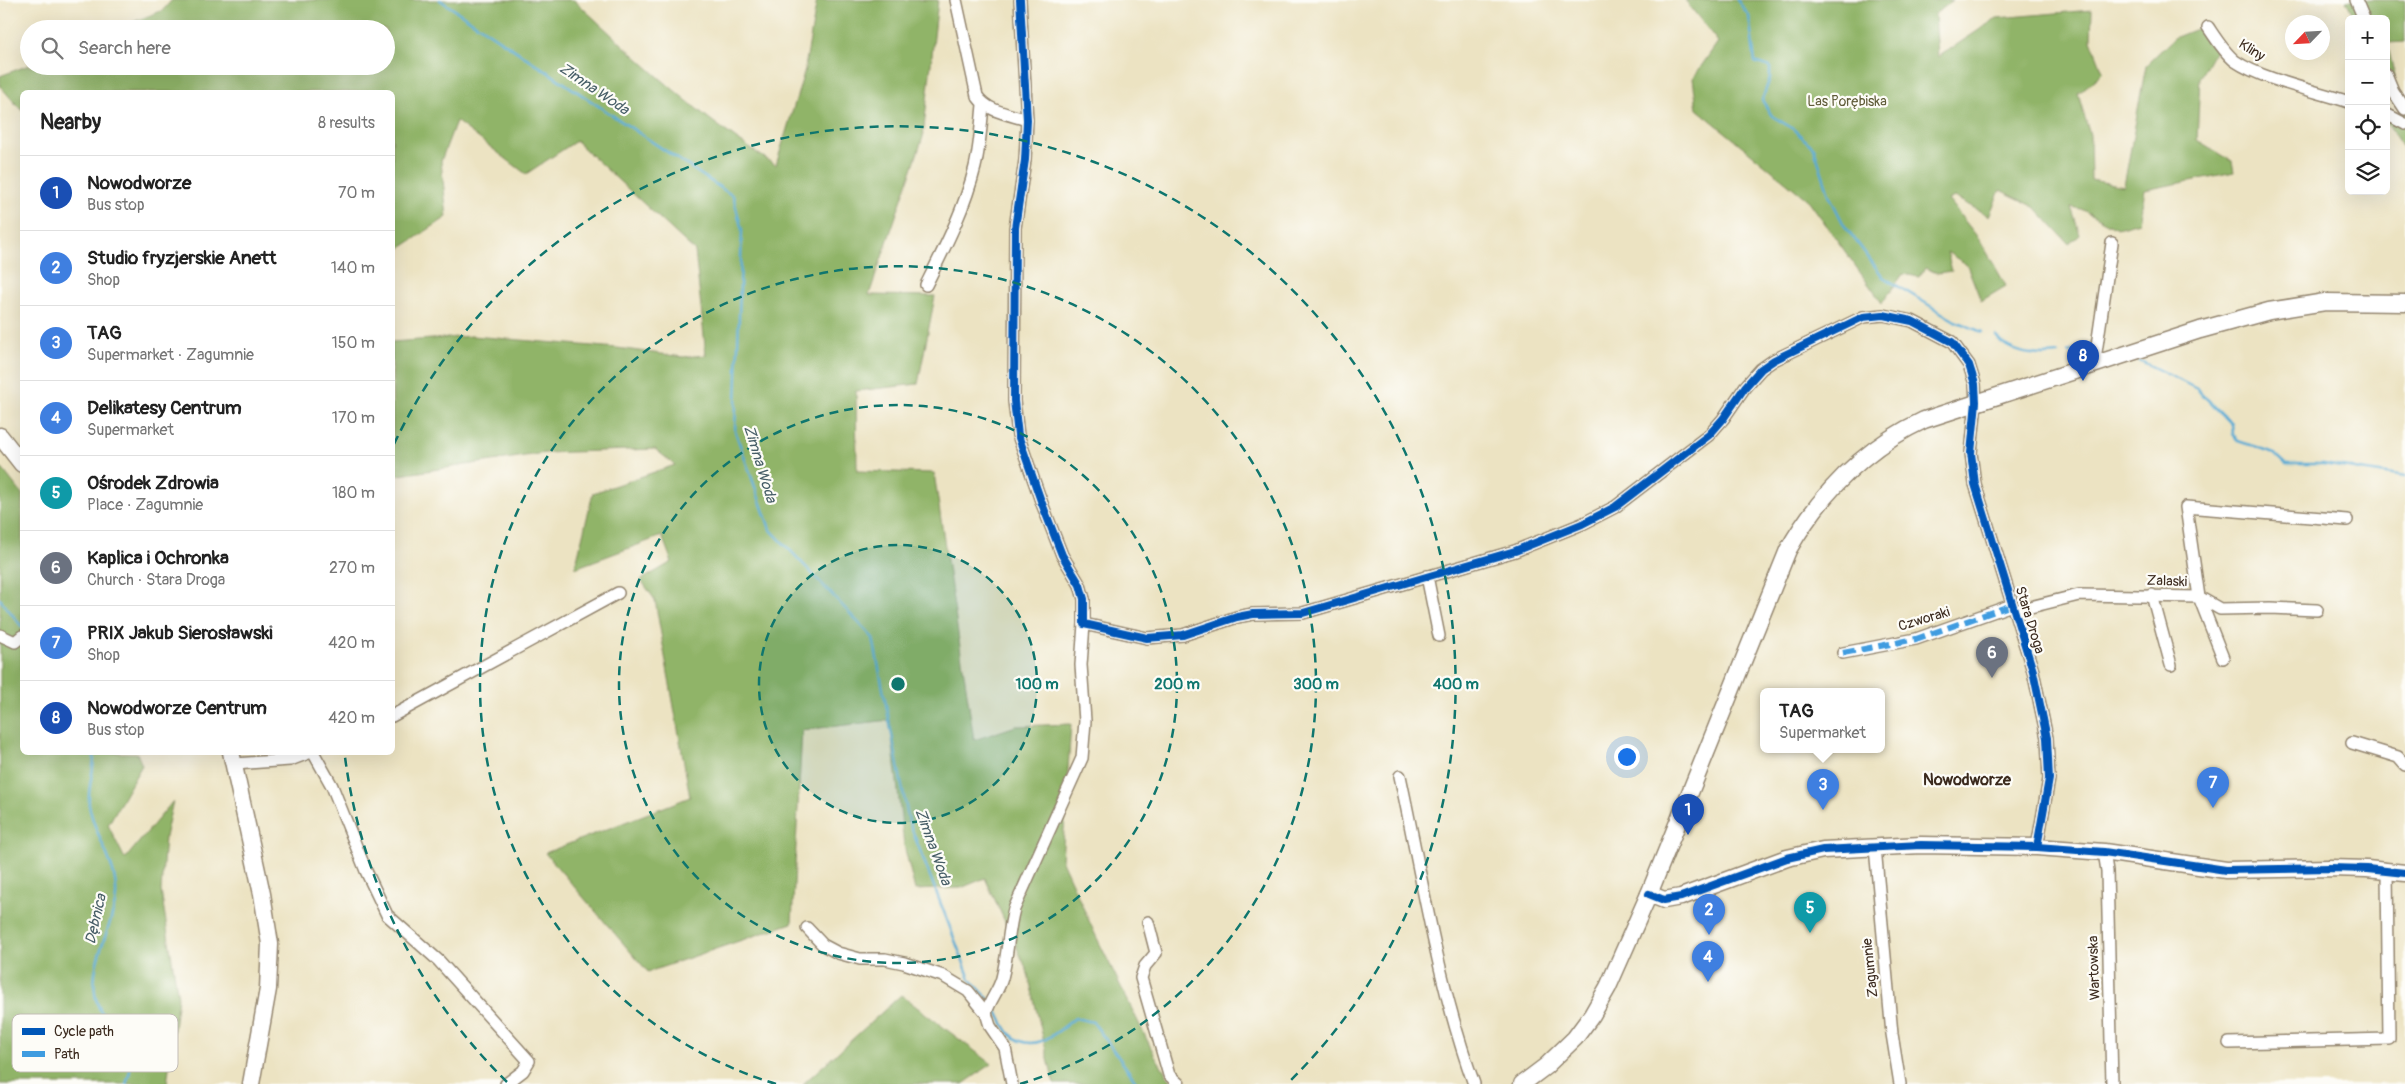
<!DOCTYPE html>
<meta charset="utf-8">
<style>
:root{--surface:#fff;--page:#f6f6f6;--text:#222;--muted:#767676;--line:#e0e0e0;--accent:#d1495b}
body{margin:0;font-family:Pangolin,sans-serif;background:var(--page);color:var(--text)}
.controls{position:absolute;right:15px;top:15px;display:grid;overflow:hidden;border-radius:8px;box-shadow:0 5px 20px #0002}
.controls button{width:45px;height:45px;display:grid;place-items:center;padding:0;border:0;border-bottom:1px solid var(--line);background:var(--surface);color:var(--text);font:25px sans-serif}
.compass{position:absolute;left:2285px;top:15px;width:45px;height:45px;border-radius:50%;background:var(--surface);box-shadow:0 5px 20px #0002;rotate:245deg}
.you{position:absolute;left:1626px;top:756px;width:18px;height:18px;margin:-12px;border:4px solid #fff;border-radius:50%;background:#1a73e8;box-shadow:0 0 0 8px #1a73e833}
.badge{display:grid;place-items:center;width:32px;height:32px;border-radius:50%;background:var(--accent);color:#fff;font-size:16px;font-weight:700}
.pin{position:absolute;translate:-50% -41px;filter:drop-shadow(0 1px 2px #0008)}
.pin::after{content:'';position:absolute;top:26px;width:18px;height:15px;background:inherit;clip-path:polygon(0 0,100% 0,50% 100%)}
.popup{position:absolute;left:1760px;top:688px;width:125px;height:65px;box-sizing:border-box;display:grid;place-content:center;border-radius:8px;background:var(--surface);filter:drop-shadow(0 1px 4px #0005);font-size:16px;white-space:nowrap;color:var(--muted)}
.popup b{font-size:19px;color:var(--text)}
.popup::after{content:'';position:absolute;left:50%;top:100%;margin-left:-10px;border:10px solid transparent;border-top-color:var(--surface)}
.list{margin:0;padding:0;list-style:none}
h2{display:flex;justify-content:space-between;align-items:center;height:65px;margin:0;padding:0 20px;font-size:21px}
h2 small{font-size:16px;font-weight:400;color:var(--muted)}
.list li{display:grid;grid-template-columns:32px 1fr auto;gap:15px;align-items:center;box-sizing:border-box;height:75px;padding:0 20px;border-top:1px solid var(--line)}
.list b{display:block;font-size:19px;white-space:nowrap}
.list p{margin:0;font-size:16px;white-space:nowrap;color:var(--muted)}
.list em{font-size:16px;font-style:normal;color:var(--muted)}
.icon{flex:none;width:28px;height:28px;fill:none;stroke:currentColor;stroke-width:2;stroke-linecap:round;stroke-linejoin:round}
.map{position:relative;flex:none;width:2405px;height:1084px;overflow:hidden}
.search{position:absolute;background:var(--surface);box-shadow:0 5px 20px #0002;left:20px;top:20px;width:375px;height:55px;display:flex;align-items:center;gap:12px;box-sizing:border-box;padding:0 18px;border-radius:28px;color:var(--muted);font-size:19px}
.panel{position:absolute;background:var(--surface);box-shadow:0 5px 20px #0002;left:20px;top:90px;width:375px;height:665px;border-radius:8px}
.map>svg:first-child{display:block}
</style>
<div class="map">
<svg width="2405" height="1084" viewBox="0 0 2405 1084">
<rect width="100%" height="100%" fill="#fdfcf7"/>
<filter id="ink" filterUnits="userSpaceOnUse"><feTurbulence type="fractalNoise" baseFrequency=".02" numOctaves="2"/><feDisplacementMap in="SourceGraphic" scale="10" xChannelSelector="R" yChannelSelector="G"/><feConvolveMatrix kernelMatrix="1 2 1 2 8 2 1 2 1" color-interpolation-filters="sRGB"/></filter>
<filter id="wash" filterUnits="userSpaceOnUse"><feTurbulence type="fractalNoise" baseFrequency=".0096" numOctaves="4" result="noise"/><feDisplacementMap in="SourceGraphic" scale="20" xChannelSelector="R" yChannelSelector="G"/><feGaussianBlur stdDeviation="1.12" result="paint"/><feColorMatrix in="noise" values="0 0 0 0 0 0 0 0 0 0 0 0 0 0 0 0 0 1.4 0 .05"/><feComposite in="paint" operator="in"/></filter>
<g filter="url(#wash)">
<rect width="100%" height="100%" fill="#ece3c2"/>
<g fill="#90b468" stroke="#666f43">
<path d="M172,0H574C638,59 702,120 776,165L804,73L817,0H938L923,137L869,295L935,296L918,384L856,391L857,471L934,473L974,740L1016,726L1071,724L1062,861L1095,934L1154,1054L1173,1084H1054L1027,970L985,878L961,888L915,890L904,845L890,720L802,730L792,923L648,972L545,853L690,797L655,600L641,580L672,562L662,536L575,568L593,493L675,465L655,449L545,453L393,476L392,342L472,336L617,348L683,357L706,355L695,251L576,141L526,174L456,121L441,161L447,217L393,253L392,92H22V111L0,86V76L29,65V66H386V29H116L163,10Z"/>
<path d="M1685,0H1952L1935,14L1938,57L1997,18L2092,10L2091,40L2103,72L2078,94L2090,135L2091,180L2124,186L2146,65L2174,38L2199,28L2216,48L2200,77L2197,140L2232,161L2234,172L2145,190L2139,222L2117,228L2081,209L2071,207L2080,235L2069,244L2035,207L2000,190L1989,216L1954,197L1948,200L1980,240L2006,286L1981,301L1967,265L1947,252L1952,271L1937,273L1925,268L1919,277L1903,274L1882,303L1809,201L1697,109L1693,78L1718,42Z"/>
<path d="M2346,0H2405V42L2387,43L2395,77L2386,91V19H2355Z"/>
<path d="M2405,108V151L2386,122Z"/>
<path d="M0,466L22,494V752L137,753L142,765L108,825L125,859L173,801L165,837L161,891L178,997L167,1084H0Z"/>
<path d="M901,995L992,1064L963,1084H803Z"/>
</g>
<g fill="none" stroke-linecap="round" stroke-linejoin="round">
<g stroke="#59abd4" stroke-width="2.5">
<path d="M440,0L733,196L742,230L735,431L770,529L873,638L909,822L970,979L988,998"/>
<path d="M1737,0L1749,16L1755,62L1770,67V78L1762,100L1772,116L1792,128L1814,148L1830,197L1844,225L1883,277L1955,321L1982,332"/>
<path d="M1996,336C2009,354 2037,357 2058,354"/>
<path d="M2068,352L2093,345"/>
<path d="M2137,359L2197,389L2232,424L2233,434L2238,441L2274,453L2286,464H2323L2405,477"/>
<path d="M0,599L22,627"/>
<path d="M94,752C95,770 87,787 89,805C94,836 118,864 116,896C113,929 90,959 95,993C99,1031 145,1038 126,1084"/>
<path d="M995,1007C999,1015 1004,1028 1010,1034C1034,1056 1056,1033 1075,1018L1093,1022L1138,1084"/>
</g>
</g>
</g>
<g filter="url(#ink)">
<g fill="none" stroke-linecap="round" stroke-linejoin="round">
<g stroke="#948670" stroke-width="14">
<g id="street">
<path d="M956,0L977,96C988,112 1009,114 1027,120"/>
<path d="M1020,0L1027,120L1025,160L1015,228L1014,401L1018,435L1041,501L1062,555L1080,585L1084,599V624L1147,638L1183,635L1237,617L1253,614L1303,613L1515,551L1582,524L1615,507L1709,435L1723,419L1745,387L1761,369L1774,360L1863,317L1883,315L1912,321L1952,342L1969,365L1975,384L1976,402L1971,453L1975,484L2033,671L2047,738L2049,779L2037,847"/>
<path d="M2356,0L2364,19"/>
<path d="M2208,27C2216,39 2224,52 2235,61C2263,80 2316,91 2349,102"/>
<path d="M2386,74L2393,91L2405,109"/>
<path d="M2386,114L2405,124"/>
<path d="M926,285C945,247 965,208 975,167C980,146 981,126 983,105"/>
<path d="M2094,366L2112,243"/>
<path d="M1427,576L1439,636"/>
<path d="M2152,595L2171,665"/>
<path d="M2014,611L2079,595L2199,597L2220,609L2270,608L2317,610"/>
<path d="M0,635L15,642L22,636"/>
<path d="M1843,653L1916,639L2012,605"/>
<path d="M2223,658L2199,597L2186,507L2347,520"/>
<path d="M392,716L618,593"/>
<path d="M2352,743L2398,757L2405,765"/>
<path d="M313,752L332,786L366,871L387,915L439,961L529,1061L523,1071L506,1084"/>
<path d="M235,764L290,760L311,752"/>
<path d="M1400,776C1422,878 1438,985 1474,1084"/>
<path d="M1875,847L1892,1034L1900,1084"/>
<path d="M2104,852L2107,871L2112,1084"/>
<path d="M1148,922L1156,953L1145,966L1141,978L1169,1075L1179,1084"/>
<path d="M807,928L823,945L838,953L860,959H885L904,963L943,976L968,991L986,1013L990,1026L1005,1048L1012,1084"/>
<path d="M986,1013C990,1000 999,990 1002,978C1008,955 1008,931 1014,909L1082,758L1085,721L1081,665L1084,624"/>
<path d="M2229,1043L2389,1039L2387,871"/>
</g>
</g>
<g stroke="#948670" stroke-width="19">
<g id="secondary">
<path d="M0,436L22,464"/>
<path d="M231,752L262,894L270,944L268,989L251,1084"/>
<path d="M1649,894L1664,900L1681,897L1787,858L1823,850L1921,845L2037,847L2104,852L2226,870L2330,868L2367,869L2405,873"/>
<path d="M1522,1084L1546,1066L1575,1038L1592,1015L1608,987L1649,894L1788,550C1821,492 1864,448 1924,420L2200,330L2269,311L2325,302L2405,303"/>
</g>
</g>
<use href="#street" stroke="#fff" stroke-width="11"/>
<use href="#secondary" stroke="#fff" stroke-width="16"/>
<path stroke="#3f9ce0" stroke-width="6" stroke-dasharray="12 6" stroke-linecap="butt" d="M1843,653L1916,639L2012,605"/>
<g stroke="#fdfcf7" stroke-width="11">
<g id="cycleway">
<path d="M1020,0L1027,120L1025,160L1015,228L1014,401L1018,435L1041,501L1062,555L1080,585L1084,599V624L1147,638L1183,635L1237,617L1253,614L1303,613L1515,551L1582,524L1615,507L1709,435L1723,419L1745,387L1761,369L1774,360L1863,317L1883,315L1912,321L1952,342L1969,365L1975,384L1976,402L1971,453L1975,484L2033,671L2047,738L2049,779L2037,847"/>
<path d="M1649,894L1664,900L1681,897L1787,858L1823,850L1921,845L2037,847L2104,852L2226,870L2330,868L2367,869L2405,873"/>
</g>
</g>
<use href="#cycleway" stroke="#0057b8" stroke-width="8"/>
</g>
</g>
<circle cx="898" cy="684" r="139" fill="#0f766e" fill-opacity=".12"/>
<g fill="none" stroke="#0f766e" stroke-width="2.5" stroke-dasharray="9 6">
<circle cx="898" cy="684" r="139"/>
<circle cx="898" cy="684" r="279"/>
<path d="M776 1084A418 418 0 1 1 1020 1084"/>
<path d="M507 1082A558 558 0 0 1 345 757M394 444A558 558 0 1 1 1289 1082"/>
</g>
<g text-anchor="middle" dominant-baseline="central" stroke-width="4.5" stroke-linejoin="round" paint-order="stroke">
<g font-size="14" fill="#3b2a1e" stroke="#fdfcf7">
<text transform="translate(2252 50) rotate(32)">Kliny</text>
<text transform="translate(2167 581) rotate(2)">Zalaski</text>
<text transform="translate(1924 619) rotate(-17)">Czworaki</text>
<text transform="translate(2030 620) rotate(73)">Stara Droga</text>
<text transform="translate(1870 968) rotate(-96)">Zagumnie</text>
<text transform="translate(2094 968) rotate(-92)">Wartowska</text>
</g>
<g font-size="14" fill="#605c39" stroke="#fdfcf7">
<text x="1847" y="101">Las Porębiska</text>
</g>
<g font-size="15" font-style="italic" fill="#475e67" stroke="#fdfcf7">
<text transform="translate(594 89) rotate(34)">Zimna Woda</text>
<text transform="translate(760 464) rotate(73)">Zimna Woda</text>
<text transform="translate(933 847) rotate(70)">Zimna Woda</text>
<text transform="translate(96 919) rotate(-77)">Dębnica</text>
</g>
<g font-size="16" font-weight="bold" fill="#3b2a1e" stroke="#fdfcf7">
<text x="1967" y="780">Nowodworze</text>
</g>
</g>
<rect x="12" y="1014" width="166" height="58" rx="8" fill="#fdfcf7" stroke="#c3bdb6" stroke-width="1"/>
<rect x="22" y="1028" width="23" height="7" fill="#0057b8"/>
<rect x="22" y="1051" width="23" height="6" fill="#3f9ce0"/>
<g font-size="14" fill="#3b2a1e">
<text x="54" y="1036">Cycle path</text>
<text x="54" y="1059">Path</text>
</g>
<circle cx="898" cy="684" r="8" fill="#0f766e" stroke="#fdfcf7" stroke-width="2.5"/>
<g font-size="15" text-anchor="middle" font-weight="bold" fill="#0f766e" stroke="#fdfcf7" stroke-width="4.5" stroke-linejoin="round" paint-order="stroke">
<text x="1037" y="689">100 m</text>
<text x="1177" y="689">200 m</text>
<text x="1316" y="689">300 m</text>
<text x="1456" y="689">400 m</text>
</g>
</svg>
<div class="controls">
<button>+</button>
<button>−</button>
<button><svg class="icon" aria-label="locate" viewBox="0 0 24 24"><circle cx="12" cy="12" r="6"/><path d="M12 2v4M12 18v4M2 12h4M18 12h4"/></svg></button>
<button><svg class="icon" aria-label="layers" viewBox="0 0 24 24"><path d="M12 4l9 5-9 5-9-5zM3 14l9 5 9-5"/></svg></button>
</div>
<svg class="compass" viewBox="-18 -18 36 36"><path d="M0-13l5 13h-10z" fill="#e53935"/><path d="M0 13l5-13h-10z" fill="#767676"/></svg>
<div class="you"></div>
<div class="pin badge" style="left:1688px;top:835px;background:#1a4fb4">1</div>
<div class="pin badge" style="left:1709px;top:935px;background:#3f7fe0">2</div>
<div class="pin badge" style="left:1823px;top:810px;background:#3f7fe0">3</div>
<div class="popup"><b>TAG</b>Supermarket</div>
<div class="pin badge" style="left:1708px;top:982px;background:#3f7fe0">4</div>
<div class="pin badge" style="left:1810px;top:933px;background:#0f9aa8">5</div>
<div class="pin badge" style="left:1992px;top:678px;background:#6b7280">6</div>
<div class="pin badge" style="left:2213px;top:808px;background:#3f7fe0">7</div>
<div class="pin badge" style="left:2083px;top:381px;background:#1a4fb4">8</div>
<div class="search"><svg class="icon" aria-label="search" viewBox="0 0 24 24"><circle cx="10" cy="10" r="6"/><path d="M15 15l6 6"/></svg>Search here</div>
<section class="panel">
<h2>Nearby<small>8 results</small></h2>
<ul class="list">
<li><span class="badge" style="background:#1a4fb4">1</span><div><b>Nowodworze</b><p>Bus stop</p></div><em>70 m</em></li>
<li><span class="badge" style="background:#3f7fe0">2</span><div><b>Studio fryzjerskie Anett</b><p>Shop</p></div><em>140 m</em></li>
<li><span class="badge" style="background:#3f7fe0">3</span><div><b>TAG</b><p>Supermarket · Zagumnie</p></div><em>150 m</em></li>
<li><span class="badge" style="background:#3f7fe0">4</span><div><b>Delikatesy Centrum</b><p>Supermarket</p></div><em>170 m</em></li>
<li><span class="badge" style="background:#0f9aa8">5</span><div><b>Ośrodek Zdrowia</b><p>Place · Zagumnie</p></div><em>180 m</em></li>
<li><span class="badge" style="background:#6b7280">6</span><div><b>Kaplica i Ochronka</b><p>Church · Stara Droga</p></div><em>270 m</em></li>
<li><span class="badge" style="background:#3f7fe0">7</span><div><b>PRIX Jakub Sierosławski</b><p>Shop</p></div><em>420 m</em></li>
<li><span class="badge" style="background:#1a4fb4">8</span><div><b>Nowodworze Centrum</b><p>Bus stop</p></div><em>420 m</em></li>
</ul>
</section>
</div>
